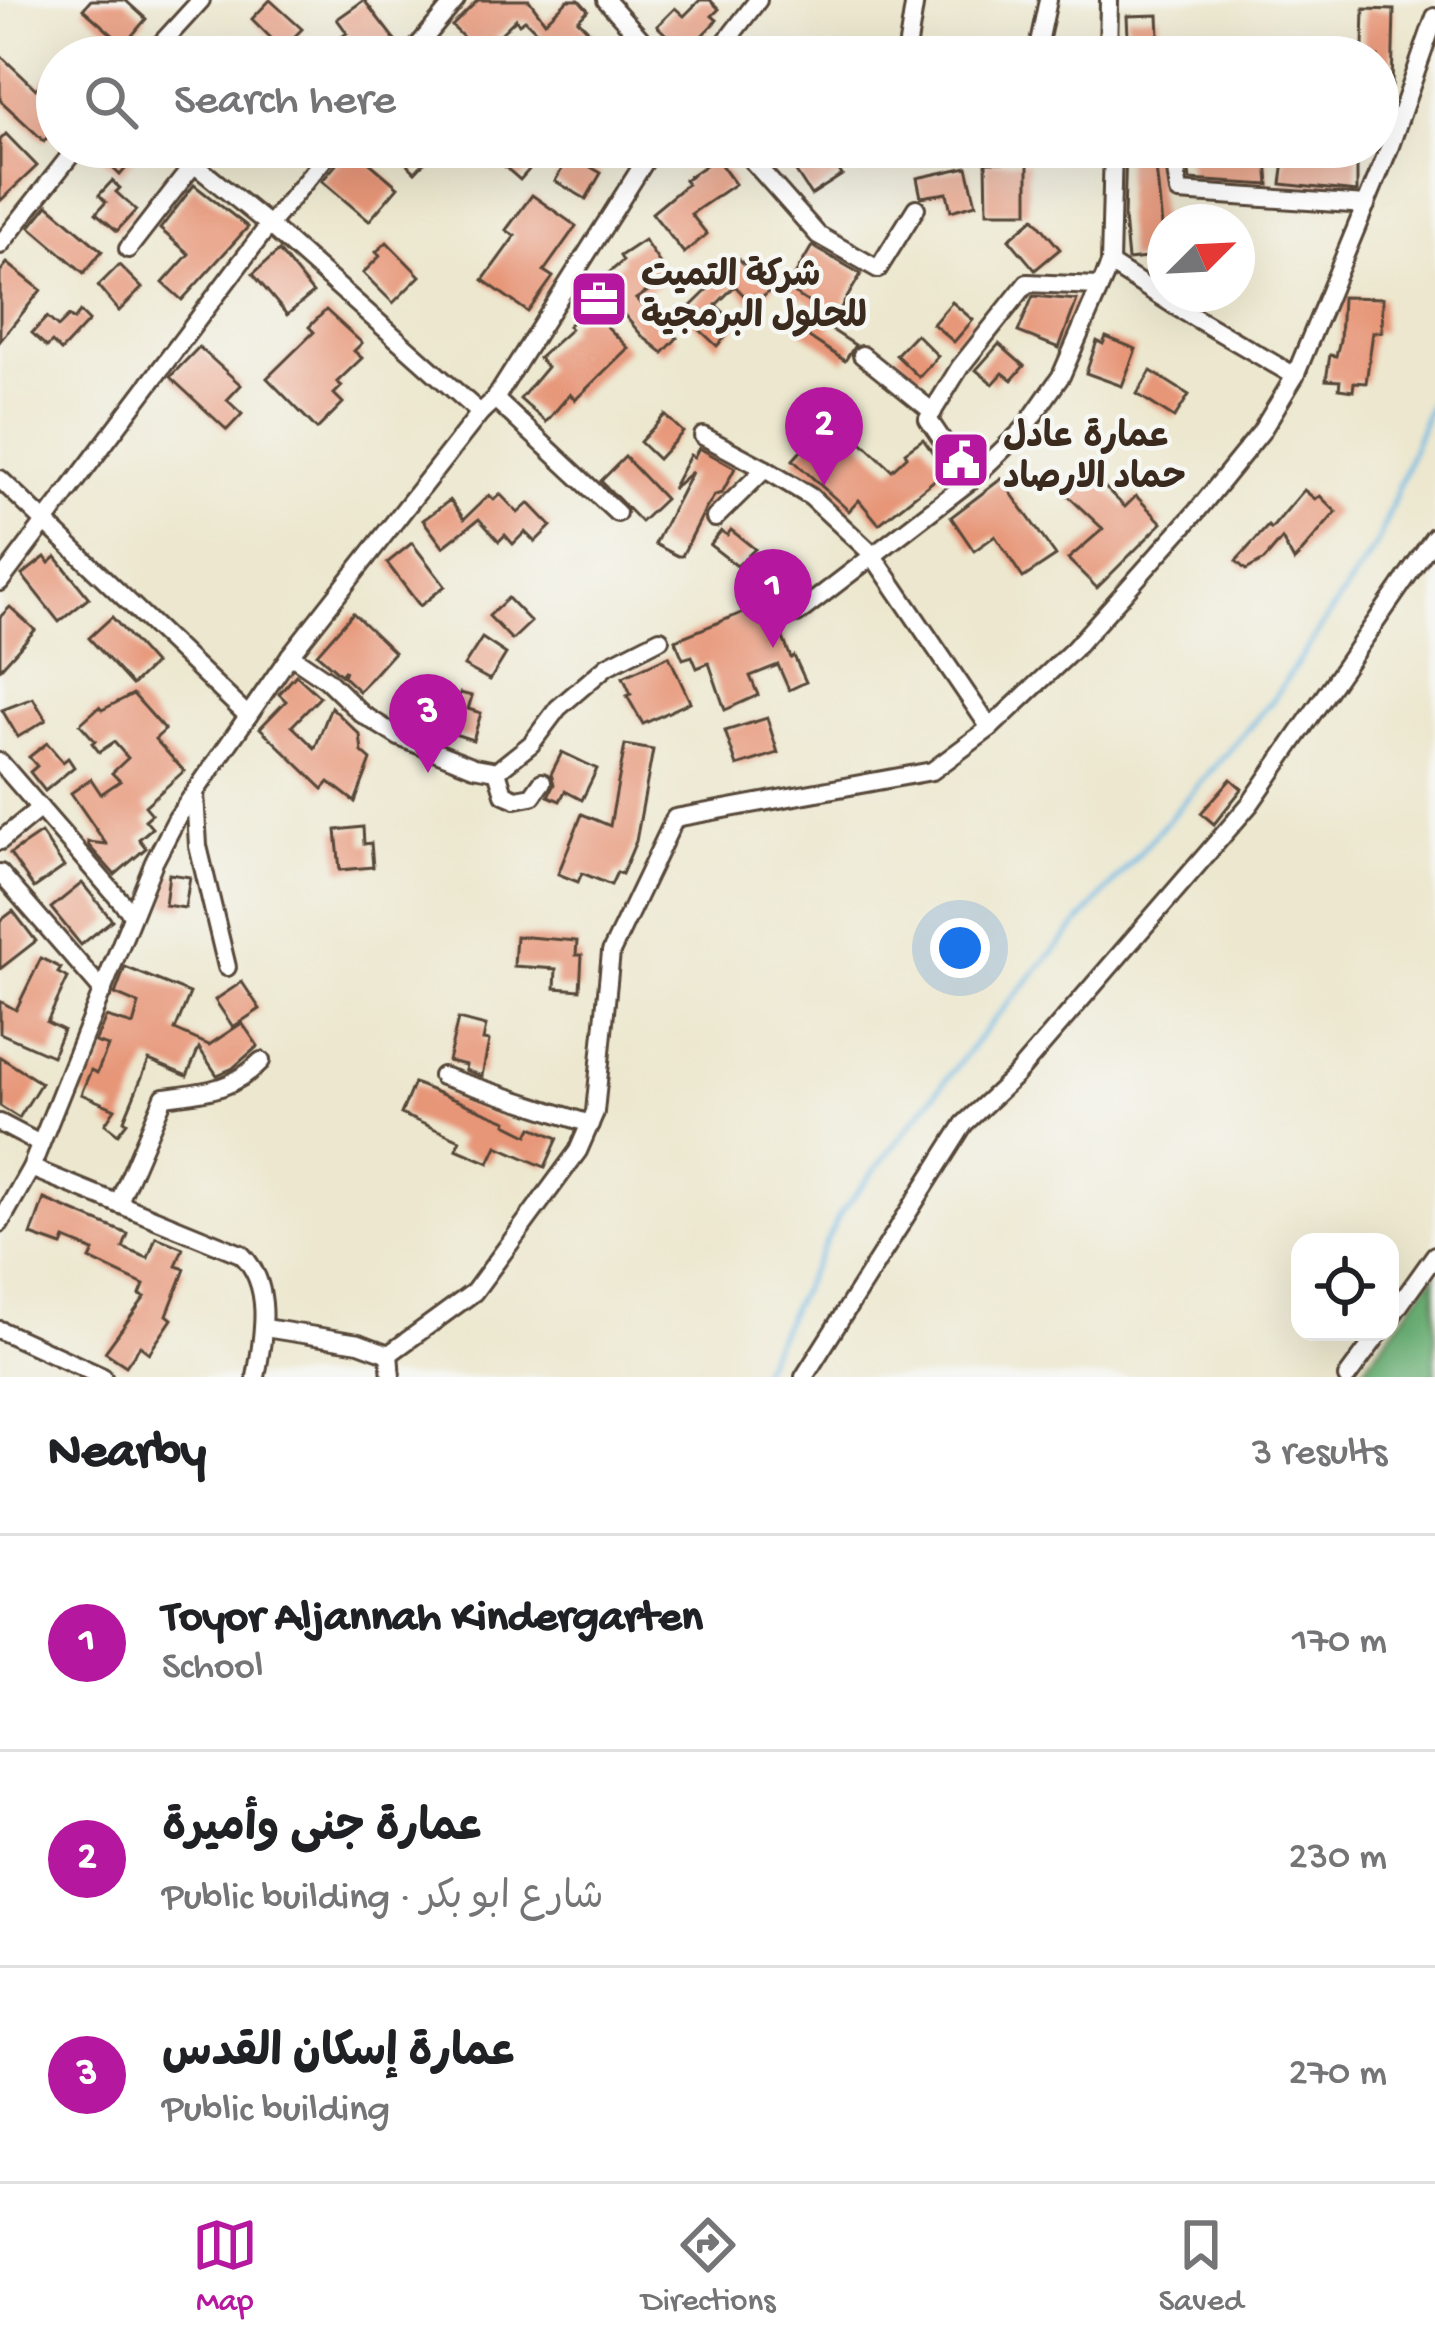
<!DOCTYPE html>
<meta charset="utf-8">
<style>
:root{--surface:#fff;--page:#f2f2f2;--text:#202124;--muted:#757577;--line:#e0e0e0;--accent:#b5179e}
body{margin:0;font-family:"Gochi Hand","Playpen Sans Arabic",sans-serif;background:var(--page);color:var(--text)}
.controls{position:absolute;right:36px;bottom:36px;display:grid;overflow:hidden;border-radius:24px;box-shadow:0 12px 48px #0002}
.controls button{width:108px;height:108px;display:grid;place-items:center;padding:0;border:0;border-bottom:3px solid var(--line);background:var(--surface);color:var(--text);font:60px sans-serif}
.compass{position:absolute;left:1147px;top:204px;width:108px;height:108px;border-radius:50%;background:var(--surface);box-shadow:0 12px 48px #0002;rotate:66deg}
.you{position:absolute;left:960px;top:948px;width:42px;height:42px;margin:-30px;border:9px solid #fff;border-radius:50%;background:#1a73e8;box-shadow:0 0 0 18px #1a73e833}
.badge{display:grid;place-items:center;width:78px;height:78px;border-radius:50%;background:var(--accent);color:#fff;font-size:39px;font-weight:700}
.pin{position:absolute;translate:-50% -99px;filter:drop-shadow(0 3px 6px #0008)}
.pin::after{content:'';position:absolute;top:63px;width:42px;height:36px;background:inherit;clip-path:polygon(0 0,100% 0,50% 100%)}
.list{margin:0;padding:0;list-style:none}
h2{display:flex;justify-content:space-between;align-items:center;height:156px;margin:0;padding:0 48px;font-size:51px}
h2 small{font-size:39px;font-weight:400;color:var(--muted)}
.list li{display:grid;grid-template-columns:78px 1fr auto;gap:36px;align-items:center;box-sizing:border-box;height:216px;padding:0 48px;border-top:3px solid var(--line)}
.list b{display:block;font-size:45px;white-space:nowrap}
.list p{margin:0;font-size:39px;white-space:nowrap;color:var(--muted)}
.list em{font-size:39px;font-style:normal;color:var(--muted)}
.icon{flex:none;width:66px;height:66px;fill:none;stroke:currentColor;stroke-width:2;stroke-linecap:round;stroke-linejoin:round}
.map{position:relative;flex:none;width:1435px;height:1377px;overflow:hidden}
.search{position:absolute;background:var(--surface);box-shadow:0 12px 48px #0002;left:36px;right:36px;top:36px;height:132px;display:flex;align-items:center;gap:30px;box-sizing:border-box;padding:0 42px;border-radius:66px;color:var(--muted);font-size:45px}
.sheet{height:804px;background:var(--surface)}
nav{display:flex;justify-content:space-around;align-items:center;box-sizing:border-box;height:168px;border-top:3px solid var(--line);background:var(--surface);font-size:33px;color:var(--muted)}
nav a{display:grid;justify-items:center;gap:6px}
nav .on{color:var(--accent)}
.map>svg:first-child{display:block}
</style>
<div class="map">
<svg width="1435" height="1377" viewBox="0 0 1435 1377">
<rect width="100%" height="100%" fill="#f6f6f2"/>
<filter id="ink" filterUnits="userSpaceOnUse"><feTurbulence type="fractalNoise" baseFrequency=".00833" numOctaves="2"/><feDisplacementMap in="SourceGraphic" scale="24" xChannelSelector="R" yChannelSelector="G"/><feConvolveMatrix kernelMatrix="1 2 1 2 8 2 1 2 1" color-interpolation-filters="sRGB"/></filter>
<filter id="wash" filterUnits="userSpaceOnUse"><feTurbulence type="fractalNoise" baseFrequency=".004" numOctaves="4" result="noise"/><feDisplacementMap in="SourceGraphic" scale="48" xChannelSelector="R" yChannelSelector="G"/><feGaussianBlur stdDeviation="2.7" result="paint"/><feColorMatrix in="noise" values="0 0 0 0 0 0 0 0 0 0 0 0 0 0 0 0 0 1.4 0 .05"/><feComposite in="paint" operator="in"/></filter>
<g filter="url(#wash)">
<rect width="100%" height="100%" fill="#ece7ce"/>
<path fill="#6ab074" stroke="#526d49" stroke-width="3" d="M1435,1274V1377H1357Z"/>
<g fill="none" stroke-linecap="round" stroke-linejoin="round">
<path stroke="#69b7e3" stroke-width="4.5" d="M757,1377L840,1214L986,1029L1272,701L1378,542L1435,391"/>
</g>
<g id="blocks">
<g fill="#e79678">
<path d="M91,0H125L146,19L124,45L83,9Z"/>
<path d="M270,0L302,29L282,49L252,19Z"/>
<path d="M364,0L398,44L381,57H370L361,46L350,54L339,39L347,33L337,19Z"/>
<path d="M478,0H529L545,22L568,0H579L588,10L578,20L602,44L588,57H522L542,37L525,20L519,24L516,19L480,54L452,26Z"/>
<path d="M700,0H710L719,9L712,16L717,20L685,53L657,26L675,8L684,16Z"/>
<path d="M1364,9L1394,10L1392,87L1378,86V57H1322L1323,44L1363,46Z"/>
<path d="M1158,15L1160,57H1129L1127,16Z"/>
<path d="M0,55L36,89L57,65V127L44,141L0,100Z"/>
<path d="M6,134L37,166L0,201V140Z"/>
<path d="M102,147H133L139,153L120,175L97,153Z"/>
<path d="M351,147L398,187L369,221L322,181Z"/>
<path d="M390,147H439L415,172Z"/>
<path d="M506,147H549L520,180L496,159Z"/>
<path d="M1126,147H1154L1165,256L1128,260L1124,218Z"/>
<path d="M1186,147H1266L1269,185L1190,180Z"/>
<path d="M1286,147L1357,149V192L1281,184Z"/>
<path d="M811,149L821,164L831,158L842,175L811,195L796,172L802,168L796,158Z"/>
<path d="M570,155L601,173L586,199L555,181Z"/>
<path d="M716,158L735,184L691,214L707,234L684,253L652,213L687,184L684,180Z"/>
<path d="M986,162H1028V212H987Z"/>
<path d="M967,167L976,204L951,211L947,193L921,197L917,178Z"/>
<path d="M112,181L120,188L116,192L136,210L117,231L96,213L106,202L99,195Z"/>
<path d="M194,185L248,227L182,300L163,283L189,254L160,229Z"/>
<path d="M532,195L576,226L544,271L553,277L528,312L483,280L515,236L506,230Z"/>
<path d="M48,205L102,251L84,273L30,227Z"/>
<path d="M1034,218L1060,249L1035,270L1009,239Z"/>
<path d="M644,240L669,277L636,299L677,338L663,353L643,337L597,283L623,261L620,256Z"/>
<path d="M387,242L420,276L393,303L363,273L380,256L376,252Z"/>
<path d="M812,246L861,274L829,328L855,345L845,361L800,331L816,307L787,289Z"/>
<path d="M279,251L313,293L287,315L253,274Z"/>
<path d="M739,259L748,268L757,260L778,282L754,306L735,286L716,305L737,325L717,346L683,314Z"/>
<path d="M7,263L41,290L0,341V272Z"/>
<path d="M119,265L142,288L119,311L98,286Z"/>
<path d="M1033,296L1077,300L1059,348L1018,332Z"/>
<path d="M1342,297L1383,298L1382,332H1373L1366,383L1354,382L1353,391L1339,389L1340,381L1326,380L1330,355L1336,356L1340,340Z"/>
<path d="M952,302L973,320L954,342L933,324Z"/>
<path d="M588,307L628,348L575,400L570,394L546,422L520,399L547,367L539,358L571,329L568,326Z"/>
<path d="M326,310L362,343L354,351L362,358L337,382L342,386L334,394L343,403L317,429L267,378L314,332L309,327Z"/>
<path d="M80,312L89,321L61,351L52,342L47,347L32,333L47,317L58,327L69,316L74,320Z"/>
<path d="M916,334L938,356L919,377L896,355Z"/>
<path d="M1106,337L1136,349L1122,386L1086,373L1097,341L1103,344Z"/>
<path d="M999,344L1024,366L1012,380L1003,373L993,384L976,370Z"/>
<path d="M199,347L241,385L227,400L242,414L227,430L170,377Z"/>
<path d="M1151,371L1189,395L1174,418L1137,394Z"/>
<path d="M842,405L858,427L852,433L892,470L907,456L905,452L923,439L946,471L879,524L859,500L849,511L793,460Z"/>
<path d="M665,415L683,432L658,459L640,442Z"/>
<path d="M699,448L735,468L722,493L715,495L705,510L682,556H678L655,544L692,472L672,489L690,455L694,457Z"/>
<path d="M625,457L665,499L641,522L601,481Z"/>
<path d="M1089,472L1125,507L1136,496L1162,523L1097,588L1068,559L1103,529L1067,495Z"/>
<path d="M1001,479L1056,556L1023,578L995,536L974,551L951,517Z"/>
<path d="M1304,490L1315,499L1320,496L1336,512L1294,561L1282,539L1264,560L1246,570L1236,561L1268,526L1271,529Z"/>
<path d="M500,494L518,513L529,503L551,526L535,542L525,532L513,544L505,535L499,541L479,519L443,547L423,520L450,500L464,519L489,495L494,500Z"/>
<path d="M731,530L755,549L737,566L710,545L721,531L727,535Z"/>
<path d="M412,543L445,586L420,606L387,563Z"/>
<path d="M45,557L49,563L56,557L89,598L59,622L22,575Z"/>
<path d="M508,598L531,622L512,640L489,616Z"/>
<path d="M10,607L35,630L0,669V617Z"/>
<path d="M754,608L756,613L768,608L775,618L791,658L794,656L806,682L789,690L778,665L750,676L758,695L725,710L709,663L697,668L692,656L683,659L675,640Z"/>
<path d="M353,613L394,652L359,691L343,676L345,670L341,675L317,654Z"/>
<path d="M112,617L154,664L132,685L89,638Z"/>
<path d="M482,638L506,654L490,680L464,666Z"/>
<path d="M669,656L690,702L643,724L627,696L631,694L623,677Z"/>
<path d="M296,675L320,697L292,726L315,748L331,707L360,735L362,752L371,760L355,802L329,782L323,789L260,728L286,701L279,694Z"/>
<path d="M460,693L472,696L468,709L481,713L473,740L448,732Z"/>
<path d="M133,694L165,730L155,739L184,771L145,806L152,814L145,820L152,828L139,839L146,848L115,875L89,846L88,842L106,844L71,793L91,779L101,794L120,781L112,773L128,758L114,742L99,752L92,743L95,741L80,724L99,707L102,710Z"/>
<path d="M33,698L46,720L18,737L2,710Z"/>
<path d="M767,718L778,753L737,766L725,731Z"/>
<path d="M47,743L63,762L68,758L74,767L45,791L30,772L37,766L29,757Z"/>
<path d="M625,745L653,750L636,841L622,874L617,872L611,885L582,873L578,882L558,874L582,814L610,826Z"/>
<path d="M562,752L597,769L582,800L565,791L560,801L548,796L554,784L551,774Z"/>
<path d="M1231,779L1242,789L1214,824L1201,813Z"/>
<path d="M363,827L364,844L371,843L373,867L340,870L336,830Z"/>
<path d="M41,833L64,867L34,888L10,854Z"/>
<path d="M169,874L190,877L185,908L165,905Z"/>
<path d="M82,883L112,920L81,945L51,908Z"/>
<path d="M13,911L36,941L0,969V921Z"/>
<path d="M516,936L577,941L576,955H582L580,990L555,988L556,969L514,966Z"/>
<path d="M41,958L61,968L58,973L68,978L47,1022L63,1030L52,1056L0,1033V1001L16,1010Z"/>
<path d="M125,967L190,993L175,1030L209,1045L242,1023L258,1046L233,1068L217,1075L199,1048L187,1076L149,1060L124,1120L127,1122L118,1134L105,1124L115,1109L81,1094L91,1070L97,1073L108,1046L95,1042L106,1017L133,1025L139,1004L115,994Z"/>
<path d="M242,982L260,1009L233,1027L215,1000Z"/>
<path d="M458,1019L486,1026L483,1040L489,1041L482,1076L465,1070L466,1065L448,1061Z"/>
<path d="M0,1057L41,1083L19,1118L0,1106Z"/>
<path d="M414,1083L507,1121L506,1124L528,1135L532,1127L558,1138L545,1167L497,1146L489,1163L456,1149L460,1140L401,1114Z"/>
<path d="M44,1199L128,1234L123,1248L148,1258L156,1237L183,1248L176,1266L185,1269L167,1315L172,1319L149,1353L140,1346L126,1366L105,1352L145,1297L140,1295L144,1285L90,1259L94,1251L65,1239L62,1246L31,1235Z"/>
</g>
</g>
</g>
<g filter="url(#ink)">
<use href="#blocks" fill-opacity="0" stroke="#564638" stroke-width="3"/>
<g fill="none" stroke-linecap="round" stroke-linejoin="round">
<g stroke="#564638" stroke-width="22">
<g id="minor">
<path d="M606,0L657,57"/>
<path d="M907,50L915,0"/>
<path d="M149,57L201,0"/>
<path d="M409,57L456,0"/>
<path d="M714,57L758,0"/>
<path d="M1036,57L1048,0"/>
<path d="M1108,57L1109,0"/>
<path d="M173,147L269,225L480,413"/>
<path d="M665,147L689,152L699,147"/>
<path d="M740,147L818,235L878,269L916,208"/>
<path d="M1173,147L1179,192L1366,205"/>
<path d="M0,245L77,147"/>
<path d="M128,249L194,164"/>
<path d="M1110,264L1180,309L1295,376"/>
<path d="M862,355L933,412"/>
<path d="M495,399L617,513"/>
<path d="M703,436L765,469"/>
<path d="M0,479L248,716L177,818L154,862L31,1168L0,1223"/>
<path d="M970,481L928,419L960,367L1027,283L1098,286"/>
<path d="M715,518L765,469L811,497L871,553L990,728"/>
<path d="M0,582L269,225L334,147"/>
<path d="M797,614L970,481L1023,430L1061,376L1110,264L1113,147"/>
<path d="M290,655L327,680L362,714L399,737L474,767L497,771L531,744L558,708L607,666L660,639"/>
<path d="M248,716L290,655L480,413L495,399L654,147"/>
<path d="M0,762L132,914"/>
<path d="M497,771L504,794L516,799L532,796L542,782"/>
<path d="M195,793L198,846L227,967"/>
<path d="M0,841L40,808"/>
<path d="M0,873L103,991"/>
<path d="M442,1076L590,1124"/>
<path d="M0,1123L40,1144"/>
<path d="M31,1168L241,1254C274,1285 263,1338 256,1377"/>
<path d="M118,1204L164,1097C204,1092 232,1091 261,1061"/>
<path d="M1390,1318L1435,1255"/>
<path d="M265,1328L359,1343L389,1354L474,1292L578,1151L595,1112L611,952L675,818L932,771L990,728L1073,650L1197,511L1261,432L1295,376L1390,146L1435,17"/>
<path d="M0,1330L103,1377"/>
<path d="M389,1354L391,1377"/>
<path d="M804,1377L964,1124L1015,1076L1250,804L1435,536"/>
<path d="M1347,1377L1380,1332"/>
</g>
</g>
<use href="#minor" stroke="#fff" stroke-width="16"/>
</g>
</g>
<defs>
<g id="office-square" transform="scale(3)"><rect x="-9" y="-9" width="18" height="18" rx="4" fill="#b5179e" stroke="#f6f6f2"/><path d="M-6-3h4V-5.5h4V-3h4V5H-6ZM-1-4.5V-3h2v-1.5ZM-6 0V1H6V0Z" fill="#fff"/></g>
<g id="civic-square" transform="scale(3)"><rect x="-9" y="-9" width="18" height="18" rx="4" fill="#b5179e" stroke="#f6f6f2"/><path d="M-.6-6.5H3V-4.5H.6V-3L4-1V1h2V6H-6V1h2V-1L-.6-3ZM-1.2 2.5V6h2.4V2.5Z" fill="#fff"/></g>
</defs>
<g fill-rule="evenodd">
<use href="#office-square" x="599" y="299"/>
<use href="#civic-square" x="961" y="460"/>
</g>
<g text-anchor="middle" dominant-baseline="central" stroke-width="9" stroke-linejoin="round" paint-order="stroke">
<g font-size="36" font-weight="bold" fill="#3b2a1e" stroke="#f6f6f2" text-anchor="start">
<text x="641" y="278">شركة التميت<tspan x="641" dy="41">للحلول البرمجية</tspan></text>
<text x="1003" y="439">عمارة عادل<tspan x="1003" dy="41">حماد الارصاد</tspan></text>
</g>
</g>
</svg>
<div class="controls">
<button><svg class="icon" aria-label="locate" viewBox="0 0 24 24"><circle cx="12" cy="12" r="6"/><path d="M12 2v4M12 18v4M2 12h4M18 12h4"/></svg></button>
</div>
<svg class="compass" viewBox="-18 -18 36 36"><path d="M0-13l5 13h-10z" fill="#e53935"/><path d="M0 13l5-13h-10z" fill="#757577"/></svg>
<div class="you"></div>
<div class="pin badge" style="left:773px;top:648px">1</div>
<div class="pin badge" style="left:824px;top:486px">2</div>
<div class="pin badge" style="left:428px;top:773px">3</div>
<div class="search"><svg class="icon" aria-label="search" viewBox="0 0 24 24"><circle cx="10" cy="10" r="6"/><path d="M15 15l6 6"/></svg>Search here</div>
</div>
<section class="sheet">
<h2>Nearby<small>3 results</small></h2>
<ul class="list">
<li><span class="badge">1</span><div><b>Toyor Aljannah Kindergarten</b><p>School</p></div><em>170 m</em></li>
<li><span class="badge">2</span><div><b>عمارة جنى وأميرة</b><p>Public building · شارع ابو بكر</p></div><em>230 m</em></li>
<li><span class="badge">3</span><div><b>عمارة إسكان القدس</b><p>Public building</p></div><em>270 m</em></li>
</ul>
</section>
<nav>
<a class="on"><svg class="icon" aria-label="map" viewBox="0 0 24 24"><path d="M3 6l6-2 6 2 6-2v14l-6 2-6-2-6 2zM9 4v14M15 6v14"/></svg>Map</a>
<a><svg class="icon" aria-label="directions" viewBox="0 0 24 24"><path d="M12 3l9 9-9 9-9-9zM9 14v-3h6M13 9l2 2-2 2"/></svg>Directions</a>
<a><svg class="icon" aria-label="saved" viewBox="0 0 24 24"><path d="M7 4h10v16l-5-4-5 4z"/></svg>Saved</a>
</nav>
